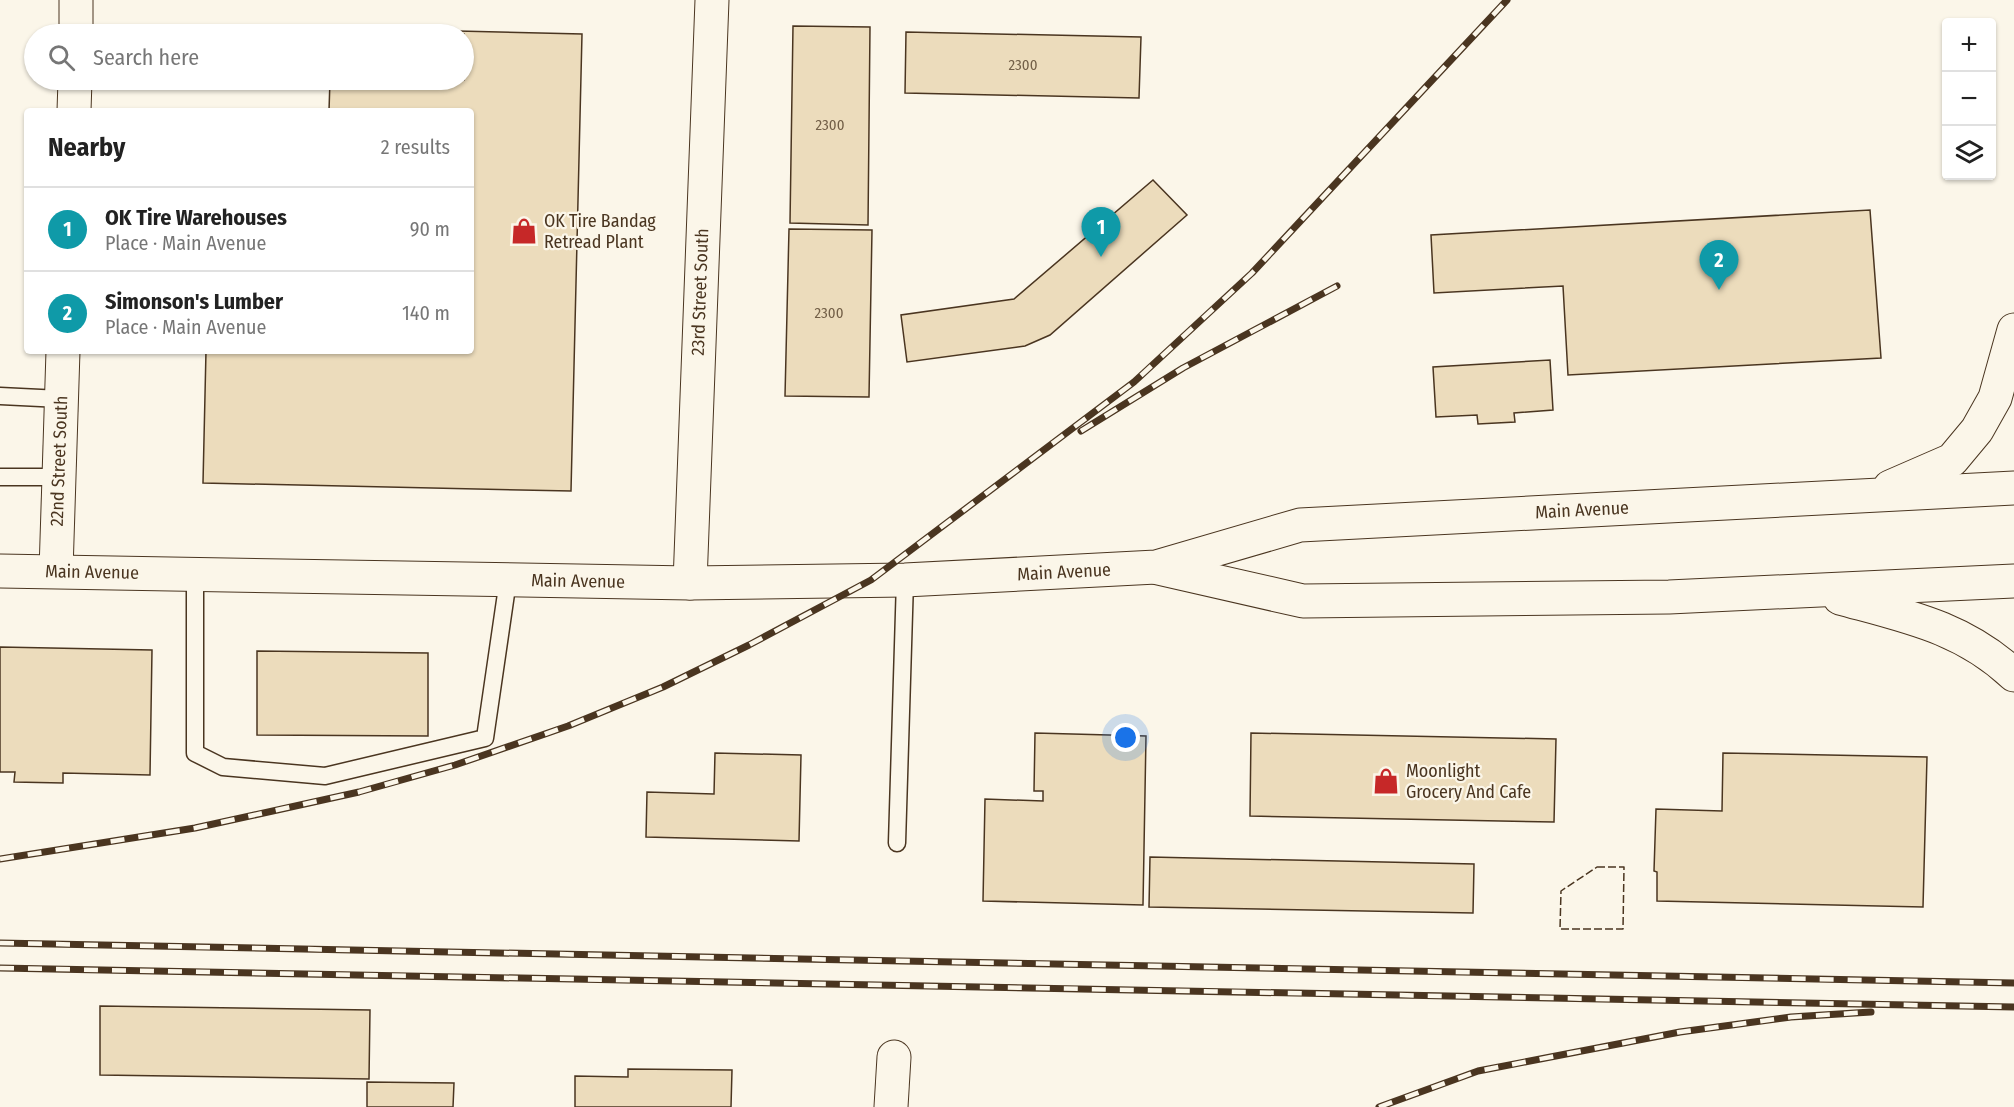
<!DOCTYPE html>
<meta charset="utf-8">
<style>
:root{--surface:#fff;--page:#f2f2f2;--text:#222;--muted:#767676;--line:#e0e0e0;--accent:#c62828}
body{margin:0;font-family:"Fira Sans Condensed",sans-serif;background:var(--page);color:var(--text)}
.controls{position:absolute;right:18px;top:18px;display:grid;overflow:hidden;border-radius:6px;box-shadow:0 2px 4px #0004}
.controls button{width:54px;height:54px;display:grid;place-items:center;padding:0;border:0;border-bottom:2px solid var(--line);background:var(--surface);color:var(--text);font:30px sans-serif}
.you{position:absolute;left:1126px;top:738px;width:21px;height:21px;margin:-15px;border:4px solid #fff;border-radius:50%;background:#1a73e8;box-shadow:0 0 0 9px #1a73e833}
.badge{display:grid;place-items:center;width:39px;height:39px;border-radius:50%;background:var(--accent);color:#fff;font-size:20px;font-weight:700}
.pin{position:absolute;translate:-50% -50px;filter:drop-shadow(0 2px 3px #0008)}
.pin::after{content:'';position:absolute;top:32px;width:21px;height:18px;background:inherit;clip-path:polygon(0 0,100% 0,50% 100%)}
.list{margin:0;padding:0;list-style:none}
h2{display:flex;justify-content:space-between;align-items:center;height:78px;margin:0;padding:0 24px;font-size:26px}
h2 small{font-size:20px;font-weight:400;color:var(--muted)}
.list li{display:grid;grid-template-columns:39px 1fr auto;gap:18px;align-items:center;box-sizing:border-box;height:84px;padding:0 24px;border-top:2px solid var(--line)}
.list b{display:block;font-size:22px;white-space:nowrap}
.list p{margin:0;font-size:20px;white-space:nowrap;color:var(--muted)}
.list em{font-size:20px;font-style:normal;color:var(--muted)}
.icon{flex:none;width:33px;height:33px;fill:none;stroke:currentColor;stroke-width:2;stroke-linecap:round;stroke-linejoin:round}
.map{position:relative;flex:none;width:2014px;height:1107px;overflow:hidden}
.search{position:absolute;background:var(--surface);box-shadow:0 2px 4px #0004;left:24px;top:24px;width:450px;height:66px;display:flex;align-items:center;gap:15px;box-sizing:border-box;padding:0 21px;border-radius:33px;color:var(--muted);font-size:22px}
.panel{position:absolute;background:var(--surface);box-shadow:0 2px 4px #0004;left:24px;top:108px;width:450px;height:246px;border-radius:6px}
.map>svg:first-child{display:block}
</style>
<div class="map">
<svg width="2014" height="1107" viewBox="0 0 2014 1107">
<rect width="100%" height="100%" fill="#fbf6e9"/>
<g fill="#ecdcbc" stroke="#4a3520" stroke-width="1.5">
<path d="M793,26L870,27L868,225L790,223Z"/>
<path d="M331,28L582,34L571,491L203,483L206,351H471V111H329L330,80H464V34H331Z"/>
<path d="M906,32L1141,37L1139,98L905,93Z"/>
<path d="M1153,180L1187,215L1050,335L1025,346L907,362L901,315L1014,299Z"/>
<path d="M1870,210L1881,358L1568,375L1563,286L1434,293L1431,235Z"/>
<path d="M789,229L872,230L869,397L785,396Z"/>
<path d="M1550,360L1553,410L1514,413L1515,422L1478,424L1477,415L1436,417L1433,367Z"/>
<path d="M0,647L152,650L150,775L63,773V783L14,782L15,772H0Z"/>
<path d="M257,651L428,653V736L257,735Z"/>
<path d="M1035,733L1146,736L1143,905L983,901L985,799L1043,801V791H1034Z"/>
<path d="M1251,733L1556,739L1554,822L1250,816Z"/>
<path d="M715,753L801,755L799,841L646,837L647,792L714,794Z"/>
<path d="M1723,753L1927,757L1923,907L1657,901V872L1654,871L1656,809L1722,811Z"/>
<path d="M1150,857L1474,864L1473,913L1149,907Z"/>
<path d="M100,1006L370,1010L369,1079L100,1075Z"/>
<path d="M628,1069L732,1070L731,1107H575V1076L628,1077Z"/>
<path d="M367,1082L454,1083L453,1107H367Z"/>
</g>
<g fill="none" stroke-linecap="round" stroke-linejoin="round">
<g stroke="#4a3520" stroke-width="19">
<g id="service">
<path d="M0,396L61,399"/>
<path d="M0,477H58"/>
<path d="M195,574V753L223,767L325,776L485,738L508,580"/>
<path d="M897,843L905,580"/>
</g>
</g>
<g stroke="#4a3520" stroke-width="35">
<g id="minor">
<path d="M76,34V0"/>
<path d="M74,111L75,80"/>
<path d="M56,571L63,351"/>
<path d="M690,583L712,0"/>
<path d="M891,1107L894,1057"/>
</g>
</g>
<g stroke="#4a3520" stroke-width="35">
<g id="primary">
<path d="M1890,487L1952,460L1977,430L1995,398L2014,330"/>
<path d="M1158,568L1303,601L1669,597L2014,581"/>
<path d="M0,571L690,583L905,580L1156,567L1300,525L2014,488"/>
<path d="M1840,598C1906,616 1963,627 2014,675"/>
</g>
</g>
<use href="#service" stroke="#fbf6e9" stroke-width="16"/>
<use href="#minor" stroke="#fbf6e9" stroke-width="33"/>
<use href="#primary" stroke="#fbf6e9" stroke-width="33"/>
<g stroke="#4a3520" stroke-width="7">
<g id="rail">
<path d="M1081,431L1183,368L1337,286"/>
<path d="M0,859L195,828L359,792L455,765L568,726L663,687L749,645L871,580L1134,382L1252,273L1507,0"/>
<path d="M0,943L2014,983"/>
<path d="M0,968L2014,1007"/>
<path d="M1379,1107L1478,1071L1680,1032L1791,1017L1871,1012"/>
</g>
</g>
<use href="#rail" stroke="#fbf6e9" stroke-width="4.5" stroke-dasharray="14" stroke-linecap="butt"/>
<path stroke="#4a3520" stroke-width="1.5" stroke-dasharray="8 3" stroke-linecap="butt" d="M1597,867H1624L1623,929H1560L1561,891Z"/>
</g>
<defs>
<g id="shop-bare" transform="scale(2.07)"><path d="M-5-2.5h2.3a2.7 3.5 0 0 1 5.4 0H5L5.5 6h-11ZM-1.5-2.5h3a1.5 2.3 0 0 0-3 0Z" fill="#c62828" stroke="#fbf6e9" stroke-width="2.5" paint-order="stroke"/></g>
</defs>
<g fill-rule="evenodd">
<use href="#shop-bare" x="524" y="231"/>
<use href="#shop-bare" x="1386" y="781"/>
</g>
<g text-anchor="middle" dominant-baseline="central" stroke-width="4.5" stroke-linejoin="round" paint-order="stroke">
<g font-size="15" fill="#725f47">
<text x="1023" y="65">2300</text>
<text x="830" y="125">2300</text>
<text x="829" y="313">2300</text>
</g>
<g font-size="18" fill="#4a3520" stroke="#fbf6e9" text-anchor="start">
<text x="544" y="221">OK Tire Bandag<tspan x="544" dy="21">Retread Plant</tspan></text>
<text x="1406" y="771">Moonlight<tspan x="1406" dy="21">Grocery And Cafe</tspan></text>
</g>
<g font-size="18" fill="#4a3520" stroke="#fbf6e9">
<text transform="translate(700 292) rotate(-88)">23rd Street South</text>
<text transform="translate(59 461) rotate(-88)">22nd Street South</text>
<text transform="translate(1582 510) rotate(-3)">Main Avenue</text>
<text transform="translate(92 572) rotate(1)">Main Avenue</text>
<text transform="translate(1064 572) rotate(-3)">Main Avenue</text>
<text transform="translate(578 581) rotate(1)">Main Avenue</text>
</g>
</g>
</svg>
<div class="controls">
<button>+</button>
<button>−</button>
<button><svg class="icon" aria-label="layers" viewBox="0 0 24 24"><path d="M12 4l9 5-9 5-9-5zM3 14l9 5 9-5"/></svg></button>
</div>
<div class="you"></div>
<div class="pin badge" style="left:1101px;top:257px;background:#0f9aa8">1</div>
<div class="pin badge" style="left:1719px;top:290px;background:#0f9aa8">2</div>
<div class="search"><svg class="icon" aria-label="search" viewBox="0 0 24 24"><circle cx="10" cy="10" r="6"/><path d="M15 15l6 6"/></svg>Search here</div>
<section class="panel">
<h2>Nearby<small>2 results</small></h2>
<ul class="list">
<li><span class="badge" style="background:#0f9aa8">1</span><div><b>OK Tire Warehouses</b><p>Place · Main Avenue</p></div><em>90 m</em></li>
<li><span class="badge" style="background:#0f9aa8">2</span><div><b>Simonson's Lumber</b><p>Place · Main Avenue</p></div><em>140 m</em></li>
</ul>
</section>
</div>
